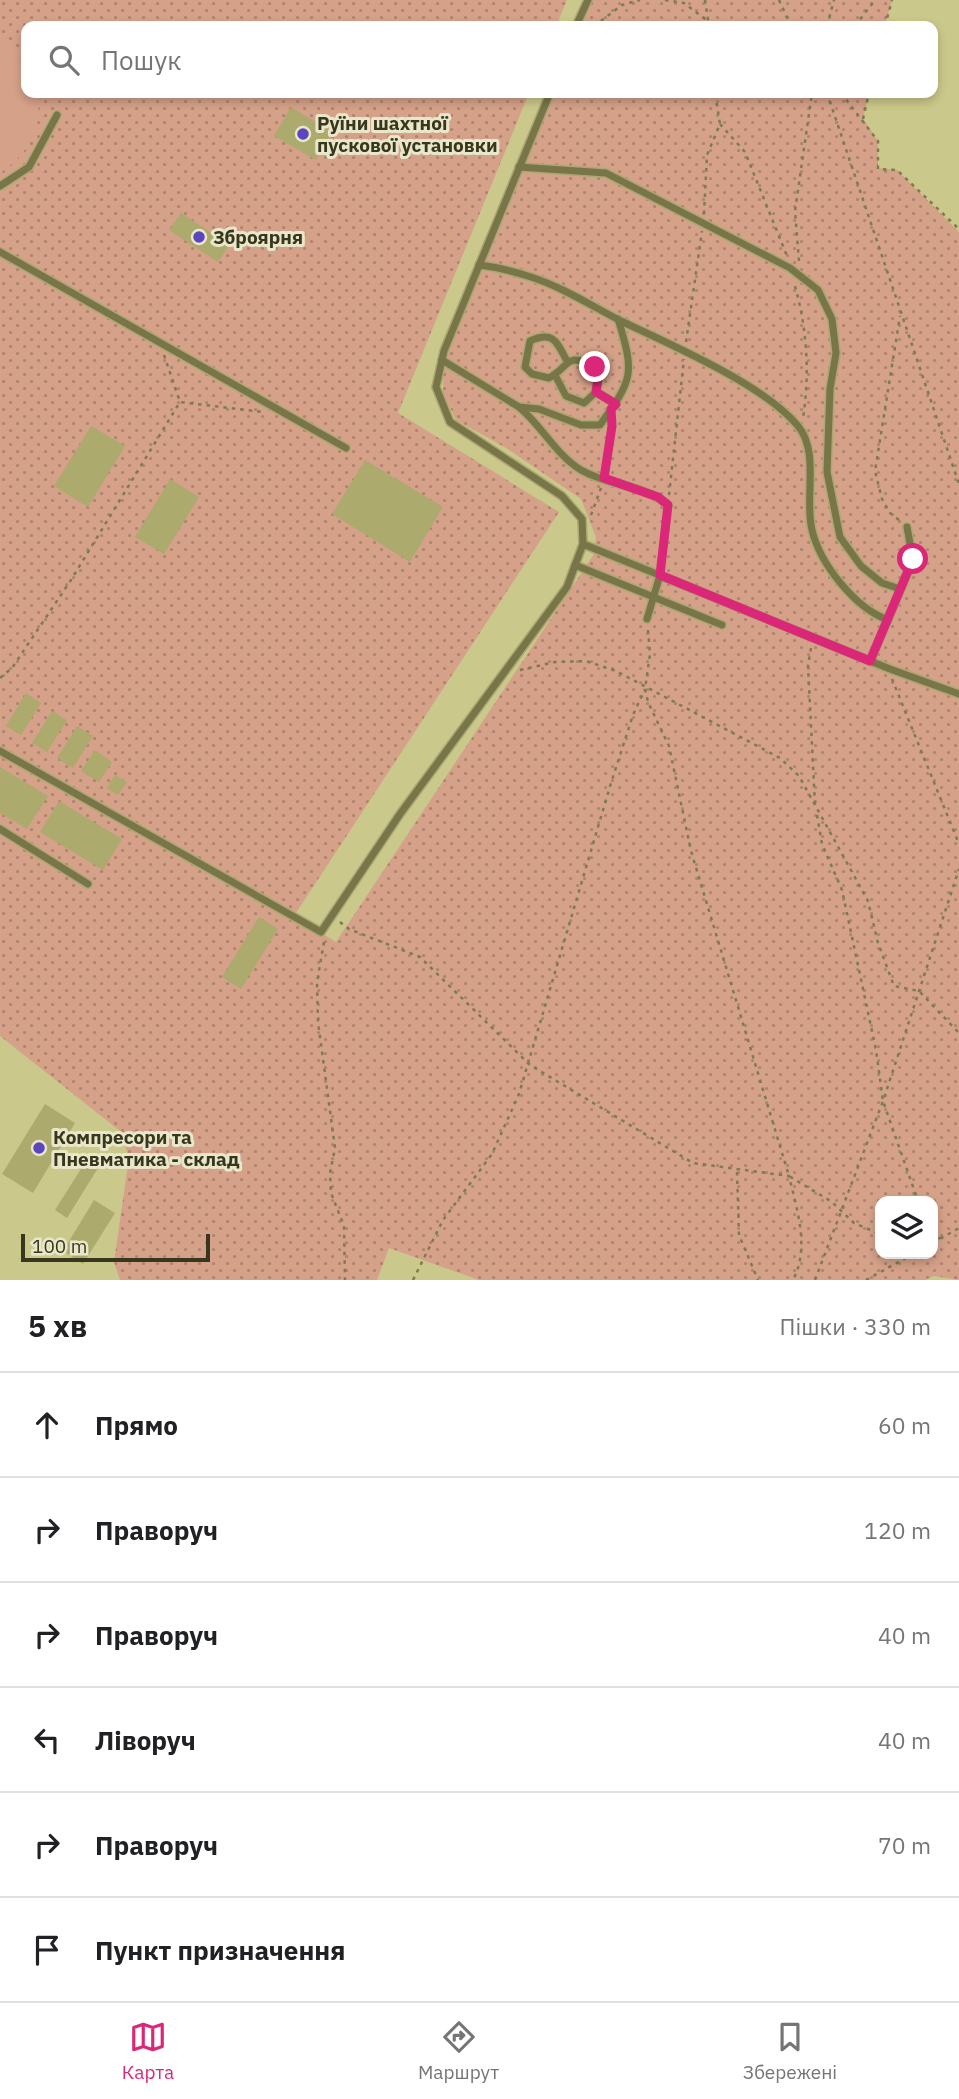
<!DOCTYPE html>
<html lang="uk">
<meta charset="utf-8">
<style>
:root{--surface:#fff;--page:#f6f6f6;--text:#202124;--muted:#757577;--line:#e0e0e0;--accent:#db2777}
body{margin:0;font-family:"IBM Plex Sans",sans-serif;background:var(--page);color:var(--text)}
.controls{position:absolute;right:21px;bottom:21px;display:grid;overflow:hidden;border-radius:14px;box-shadow:0 4px 10px #0003}
.controls button{width:63px;height:63px;display:grid;place-items:center;padding:0;border:0;border-bottom:2px solid var(--line);background:var(--surface);color:var(--text);font:35px sans-serif}
.scale{position:absolute;left:21px;bottom:18px;width:189px;box-sizing:border-box;padding-left:7px;border:4px solid #38371e;border-top:0;font-size:19px;line-height:24px;white-space:nowrap;color:#38371e;-webkit-text-stroke:5px #e8e7c9;paint-order:stroke}
.stop{position:absolute;width:21px;height:21px;margin:-16px;border:5px solid #db2777;border-radius:50%;background:#fff}
.stop.end{background:#db2777;border-color:#fff;box-shadow:0 2px 7px #0008}
.list{margin:0;padding:0;list-style:none}
h2{display:flex;justify-content:space-between;align-items:center;height:91px;margin:0;padding:0 28px;font-size:30px}
h2 small{font-size:23px;font-weight:400;color:var(--muted)}
.list li{display:grid;grid-template-columns:46px 1fr auto;gap:21px;align-items:center;box-sizing:border-box;height:105px;padding:0 28px;border-top:2px solid var(--line)}
.list b{display:block;font-size:26px;white-space:nowrap}
.list em{font-size:23px;font-style:normal;color:var(--muted)}
.icon{flex:none;width:38px;height:38px;fill:none;stroke:currentColor;stroke-width:2;stroke-linecap:round;stroke-linejoin:round}
.map{position:relative;flex:none;width:959px;height:1280px;overflow:hidden}
.search{position:absolute;background:var(--surface);box-shadow:0 4px 10px #0003;left:21px;right:21px;top:21px;height:77px;display:flex;align-items:center;gap:18px;box-sizing:border-box;padding:0 24px;border-radius:14px;color:var(--muted);font-size:26px}
.sheet{height:721px;background:var(--surface)}
nav{display:flex;justify-content:space-around;align-items:center;box-sizing:border-box;height:98px;border-top:2px solid var(--line);background:var(--surface);font-size:19px;color:var(--muted)}
nav a{display:grid;justify-items:center;gap:4px}
nav .on{color:var(--accent)}
.map>svg:first-child{display:block}
</style>
<div class="map">
<svg width="959" height="1280" viewBox="0 0 959 1280">
<defs>
<pattern id="grass-dots" width="8" height="8" patternUnits="userSpaceOnUse" patternTransform="scale(1.75)"><rect width="8" height="8" fill="#d5a189"/><path d="M2 2h.1M6 6h.1" fill="none" stroke="#ae846f" stroke-width="1.8" stroke-linecap="round"/></pattern>
</defs>
<rect width="100%" height="100%" fill="#cbc88b"/>
<g fill="url(#grass-dots)" fill-rule="evenodd">
<path d="M0,0H567L556,26H26V93H529L398,413L559,512L294,916L336,942L594,554L596,537L581,499L506,448L456,420L443,393V376L450,345L555,93H869L863,119L878,141V168L897,170L959,232V1280L934,1276L925,1280H479L389,1248L377,1280H120L114,1262L129,1158L120,1131L0,1036ZM880,1201H933V1254H880Z"/>
<path d="M591,0H892L885,26H580Z"/>
</g>
<path fill="#d5a189" d="M0,35C18,50 26,69 26,93H36C46,124 27,156 0,173Z"/>
<g fill="#adaa6d">
<path d="M291,107L332,132L316,160L274,136Z"/>
<path d="M181,213L229,245L218,262L169,230Z"/>
<path d="M91,426L125,446L88,507L54,486Z"/>
<path d="M365,460L443,507L410,562L332,514Z"/>
<path d="M170,479L199,497L164,554L135,537Z"/>
<path d="M26,693L41,703L21,735L6,726Z"/>
<path d="M52,711L67,720L47,752L32,743Z"/>
<path d="M77,726L93,736L73,768L57,758Z"/>
<path d="M95,750L112,762L99,782L81,771Z"/>
<path d="M0,767L48,796L27,829L0,813Z"/>
<path d="M115,775L127,782L118,795L107,788Z"/>
<path d="M59,801L122,839L103,870L40,832Z"/>
<path d="M259,917L278,929L241,989L222,977Z"/>
<path d="M45,1104L75,1123L33,1193L2,1174Z"/>
<path d="M86,1161L98,1168L67,1218L55,1210Z"/>
<path d="M94,1200L115,1213L83,1264L63,1251Z"/>
</g>
<g fill="none" stroke-linecap="round" stroke-linejoin="round">
<g stroke="#aba873" stroke-width="10">
<g id="lane">
<path d="M576,26L588,0"/>
<path d="M519,167L606,173L790,268L818,290L832,319L836,353L830,389L827,472L840,537L861,566L882,583L900,589"/>
<path d="M0,186L29,167L57,115"/>
<path d="M0,252L346,448"/>
<path d="M479,265C497,267 513,271 531,277C562,287 592,306 621,321C671,345 763,384 798,426C820,452 804,499 812,530C820,564 855,608 888,620"/>
<path d="M442,360L519,407L539,409L581,425H600C633,379 635,374 618,319"/>
<path d="M567,361C557,343 554,330 530,341L525,367L532,374L549,378C571,366 565,351 595,367L598,379L596,392"/>
<path d="M555,375L566,396L584,403L596,392L616,404"/>
<path d="M519,407C542,426 556,455 581,470C608,486 643,484 668,505"/>
<path d="M583,544L890,669L959,694"/>
<path d="M575,565L722,625"/>
<path d="M647,619L660,575"/>
<path d="M870,661L913,560L907,527"/>
<path d="M0,751L321,932L400,814L567,587L583,544L582,519L562,496L450,422L436,387L444,351L550,93"/>
<path d="M0,829L88,884"/>
</g>
</g>
<g stroke="#7d7b51" stroke-width="2.5" stroke-dasharray="3.5 5" stroke-linecap="butt">
<path d="M665,0L684,3L709,22"/>
<path d="M705,0L709,26"/>
<path d="M779,0L791,26"/>
<path d="M594,26L622,5L640,0"/>
<path d="M827,26L834,0"/>
<path d="M855,26L875,0"/>
<path d="M885,26L892,0"/>
<path d="M827,93L959,484"/>
<path d="M841,93L878,141V169L897,170L959,229"/>
<path d="M863,119L869,93"/>
<path d="M720,124L745,152L787,256"/>
<path d="M704,214L707,155L720,124L715,93"/>
<path d="M799,261L795,211L812,93"/>
<path d="M795,286C807,329 810,373 803,418"/>
<path d="M686,342L702,231"/>
<path d="M164,355L180,402"/>
<path d="M605,472L612,426"/>
<path d="M669,495L684,359"/>
<path d="M591,515L601,488"/>
<path d="M899,520L890,513L882,499L875,471L900,316"/>
<path d="M661,565L667,512"/>
<path d="M648,630L650,654L645,689L648,702L669,746L691,851L789,1176L832,1202L854,1223L880,1234"/>
<path d="M811,648L808,666L815,805"/>
<path d="M520,670L555,662L586,661L616,671L780,758L799,776L868,901L878,943L894,986L919,991L959,1033"/>
<path d="M0,678L12,668L71,580L180,402L263,412"/>
<path d="M892,679L959,844"/>
<path d="M817,815L822,844L842,890L876,1050L883,1101L918,1201"/>
<path d="M340,922L349,929L420,957L530,1065L693,1163L789,1176C797,1210 810,1248 793,1280"/>
<path d="M324,942L317,982L318,1022L335,1148L330,1173L331,1193L344,1226L345,1280"/>
<path d="M737,1172L739,1235L758,1280"/>
<path d="M933,1231L940,1239"/>
<path d="M933,1243L959,1228"/>
<path d="M413,1280L443,1220L492,1154L519,1094L611,783L633,715L645,689"/>
<path d="M815,1280L883,1101L959,869"/>
<path d="M866,1280L913,1254"/>
</g>
<use href="#lane" stroke="#787649" stroke-width="7"/>
</g>
<g fill="none" stroke-linecap="round" stroke-linejoin="round">
<path stroke="#db2777" stroke-width="9" d="M595,367L598,379L596,392L616,404L611,409L612,426L604,478L658,497L668,505L660,575L870,661L913,559"/>
</g>
<g fill="#5c46bf" stroke="#e8e7c9" stroke-width="2.5">
<circle cx="303" cy="134" r="7"/>
<circle cx="199" cy="237" r="7"/>
<circle cx="39" cy="1148" r="7"/>
</g>
<g text-anchor="middle" dominant-baseline="central" stroke-width="6" stroke-linejoin="round" paint-order="stroke">
<g font-size="19" font-weight="bold" fill="#38371e" stroke="#e8e7c9" text-anchor="start">
<text x="317" y="123">Руїни шахтної<tspan x="317" dy="22">пускової установки</tspan></text>
<text x="213" y="237">Зброярня</text>
<text x="53" y="1137">Компресори та<tspan x="53" dy="22">Пневматика - склад</tspan></text>
</g>
</g>
</svg>
<div class="controls">
<button><svg class="icon" aria-label="layers" viewBox="0 0 24 24"><path d="M12 4l9 5-9 5-9-5zM3 14l9 5 9-5"/></svg></button>
</div>
<div class="scale">100 m</div>
<div class="stop" style="left:913px;top:559px"></div>
<div class="stop end" style="left:595px;top:367px"></div>
<div class="search"><svg class="icon" aria-label="search" viewBox="0 0 24 24"><circle cx="10" cy="10" r="6"/><path d="M15 15l6 6"/></svg>Пошук</div>
</div>
<section class="sheet">
<h2>5 хв<small>Пішки · 330 m</small></h2>
<ul class="list">
<li><svg class="icon" aria-label="ahead" viewBox="0 0 24 24"><path d="M12 20V5M6 11l6-6 6 6"/></svg><div><b>Прямо</b></div><em>60 m</em></li>
<li><svg class="icon" aria-label="right" viewBox="0 0 24 24"><path d="M7 20v-9h11M14 6l5 5-5 5"/></svg><div><b>Праворуч</b></div><em>120 m</em></li>
<li><svg class="icon" aria-label="right" viewBox="0 0 24 24"><path d="M7 20v-9h11M14 6l5 5-5 5"/></svg><div><b>Праворуч</b></div><em>40 m</em></li>
<li><svg class="icon" aria-label="left" viewBox="0 0 24 24"><path d="M17 20v-9H6M10 6l-5 5 5 5"/></svg><div><b>Ліворуч</b></div><em>40 m</em></li>
<li><svg class="icon" aria-label="right" viewBox="0 0 24 24"><path d="M7 20v-9h11M14 6l5 5-5 5"/></svg><div><b>Праворуч</b></div><em>70 m</em></li>
<li><svg class="icon" aria-label="arrive" viewBox="0 0 24 24"><path d="M6 21V4h12l-3 4 3 4H6"/></svg><div><b>Пункт призначення</b></div></li>
</ul>
</section>
<nav>
<a class="on"><svg class="icon" aria-label="map" viewBox="0 0 24 24"><path d="M3 6l6-2 6 2 6-2v14l-6 2-6-2-6 2zM9 4v14M15 6v14"/></svg>Карта</a>
<a><svg class="icon" aria-label="directions" viewBox="0 0 24 24"><path d="M12 3l9 9-9 9-9-9zM9 14v-3h6M13 9l2 2-2 2"/></svg>Маршрут</a>
<a><svg class="icon" aria-label="saved" viewBox="0 0 24 24"><path d="M7 4h10v16l-5-4-5 4z"/></svg>Збережені</a>
</nav>
